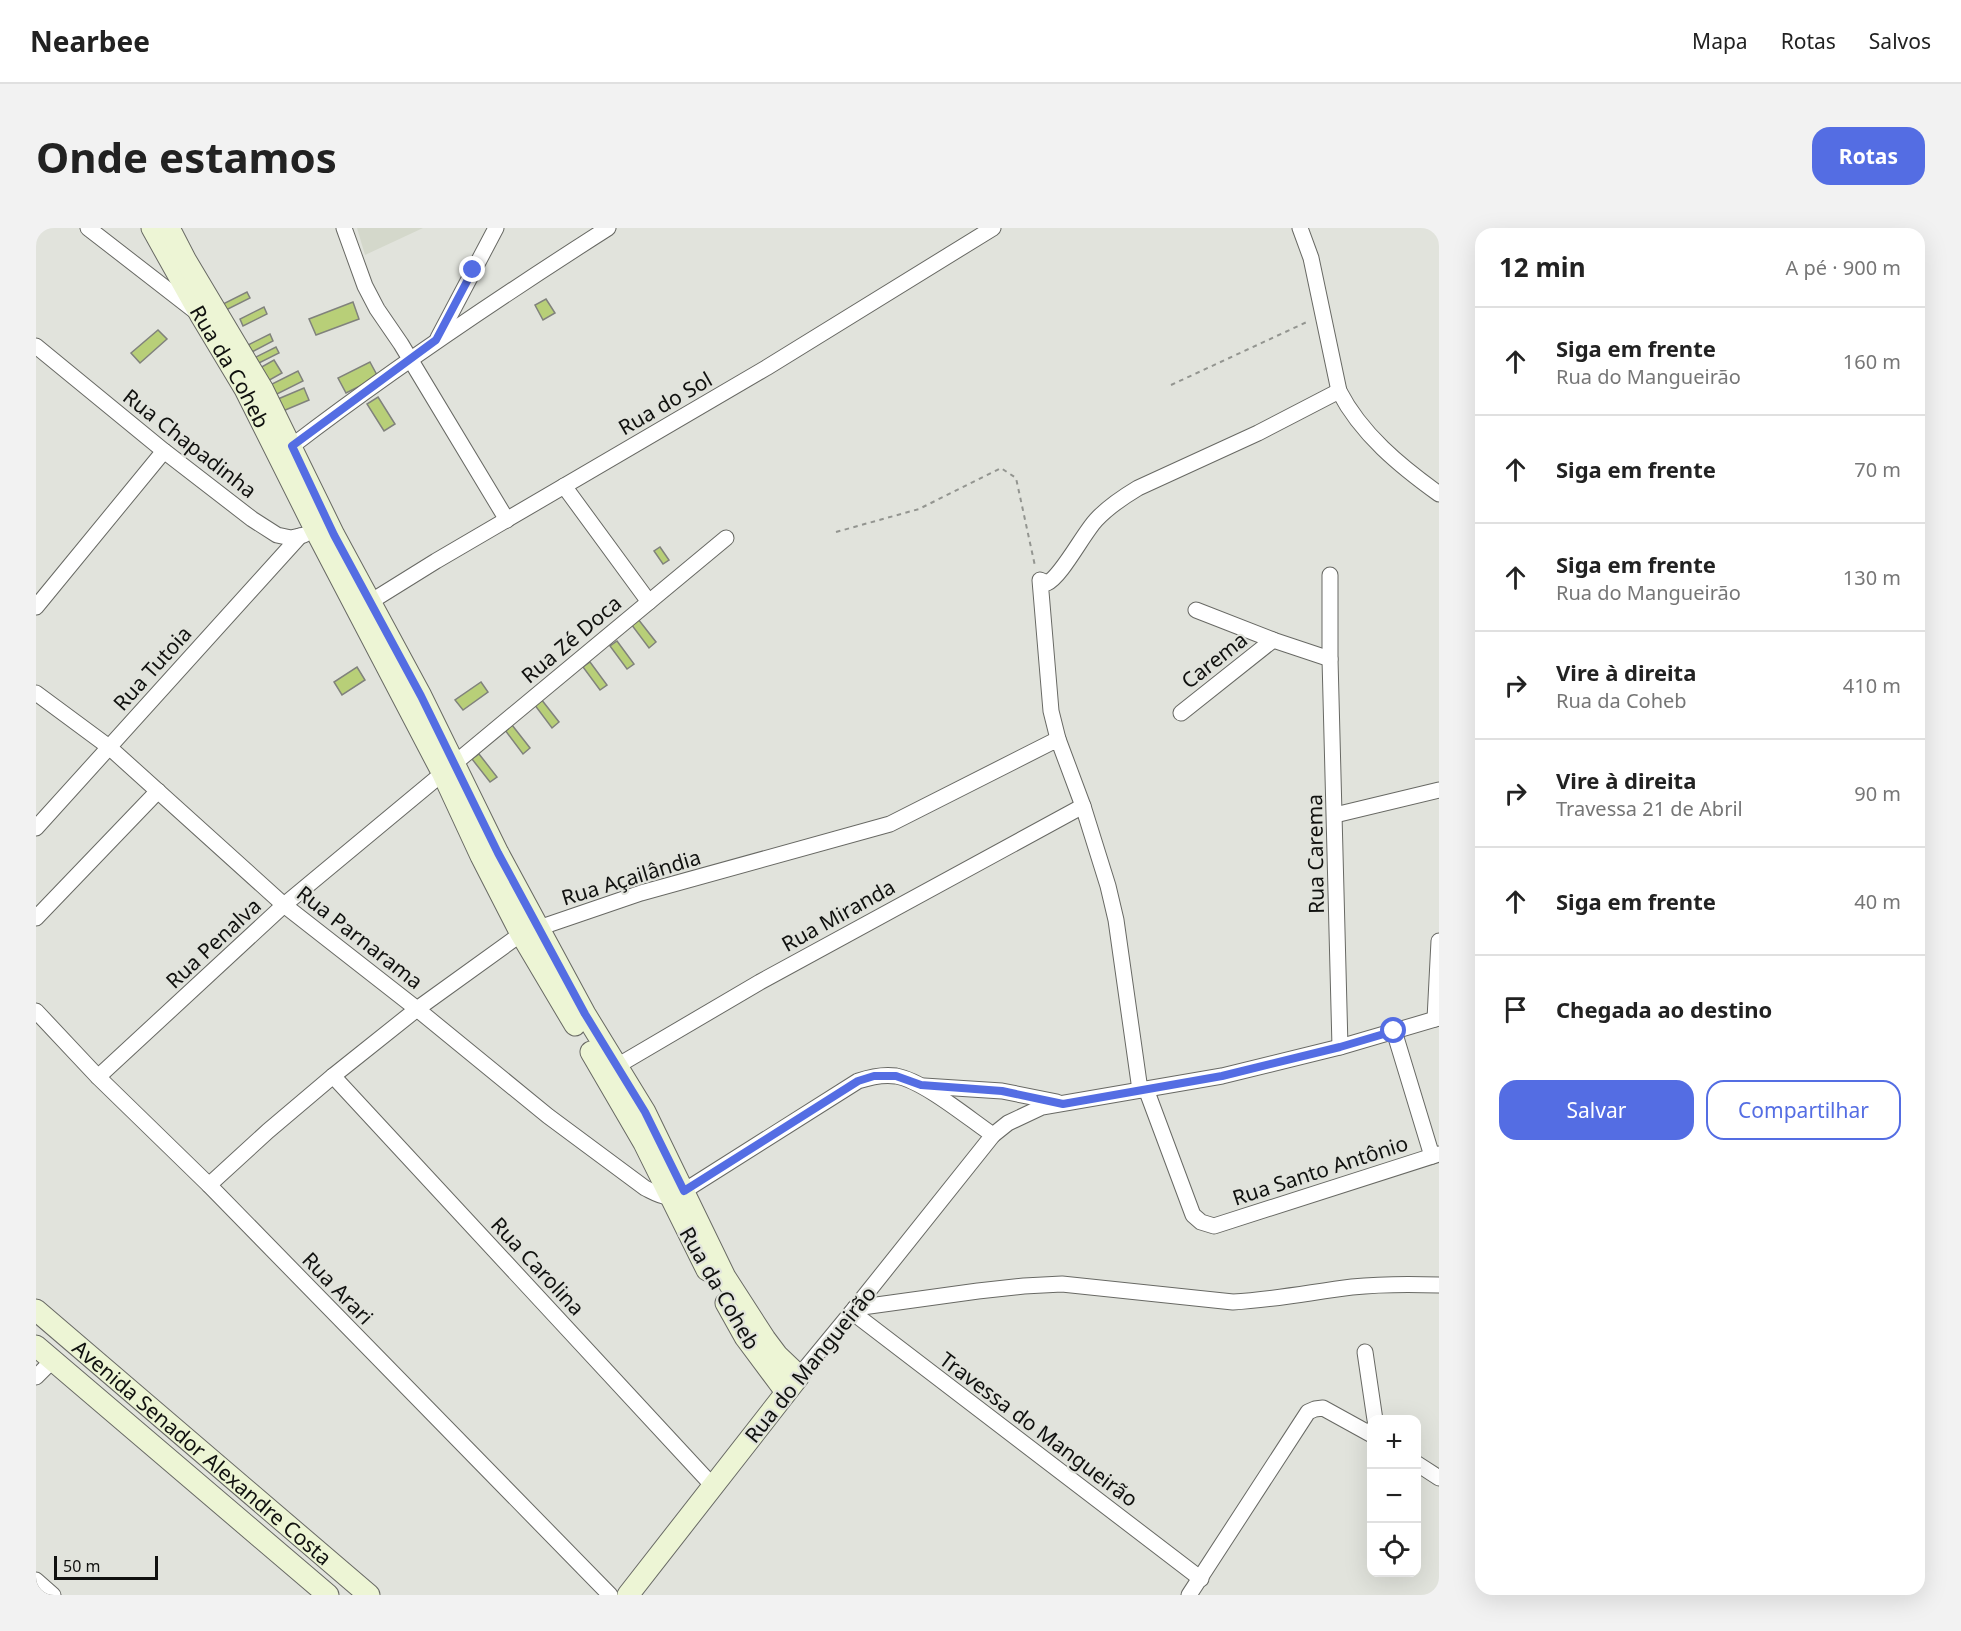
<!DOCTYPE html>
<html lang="pt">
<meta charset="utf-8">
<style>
:root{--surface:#fff;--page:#f2f2f2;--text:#222;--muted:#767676;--line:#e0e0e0;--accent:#546de3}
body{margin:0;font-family:"Noto Sans",sans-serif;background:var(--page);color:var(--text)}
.controls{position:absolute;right:18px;bottom:18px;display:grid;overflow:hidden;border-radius:12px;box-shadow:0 6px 24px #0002}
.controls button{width:54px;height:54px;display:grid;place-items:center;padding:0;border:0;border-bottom:2px solid var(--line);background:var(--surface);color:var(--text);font:30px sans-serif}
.scale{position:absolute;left:18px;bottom:15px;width:104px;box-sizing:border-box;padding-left:6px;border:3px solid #10110f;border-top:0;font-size:16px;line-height:21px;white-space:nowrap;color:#10110f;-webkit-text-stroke:4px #e1e3dc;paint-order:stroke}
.stop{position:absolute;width:18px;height:18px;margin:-14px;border:4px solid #546de3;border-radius:50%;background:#fff}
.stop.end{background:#546de3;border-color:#fff;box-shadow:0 2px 6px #0008}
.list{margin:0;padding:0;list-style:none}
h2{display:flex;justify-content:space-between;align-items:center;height:78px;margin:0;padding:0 24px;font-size:26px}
h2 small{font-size:20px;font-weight:400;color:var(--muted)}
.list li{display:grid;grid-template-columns:39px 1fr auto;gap:18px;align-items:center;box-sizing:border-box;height:108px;padding:0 24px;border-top:2px solid var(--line)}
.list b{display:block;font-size:22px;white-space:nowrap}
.list p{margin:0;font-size:20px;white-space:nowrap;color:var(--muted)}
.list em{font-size:20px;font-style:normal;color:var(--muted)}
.actions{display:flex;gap:12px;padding:18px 24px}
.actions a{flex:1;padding:14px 0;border:2px solid var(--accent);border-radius:18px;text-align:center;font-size:21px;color:var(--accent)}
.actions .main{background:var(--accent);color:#fff}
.icon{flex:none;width:33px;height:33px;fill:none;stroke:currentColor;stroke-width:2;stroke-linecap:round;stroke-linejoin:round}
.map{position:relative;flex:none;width:1403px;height:1367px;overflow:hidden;border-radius:18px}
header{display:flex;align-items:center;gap:36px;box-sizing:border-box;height:84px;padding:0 30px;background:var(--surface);border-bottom:2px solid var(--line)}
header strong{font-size:28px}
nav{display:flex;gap:33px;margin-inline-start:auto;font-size:21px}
.intro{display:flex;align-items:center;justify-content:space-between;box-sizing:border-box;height:144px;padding:0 36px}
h1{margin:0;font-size:42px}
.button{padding:15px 27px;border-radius:18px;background:var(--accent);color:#fff;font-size:21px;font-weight:700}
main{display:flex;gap:36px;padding:0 36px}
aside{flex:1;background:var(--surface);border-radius:18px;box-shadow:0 6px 24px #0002}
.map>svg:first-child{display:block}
</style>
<header>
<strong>Nearbee</strong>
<nav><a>Mapa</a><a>Rotas</a><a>Salvos</a></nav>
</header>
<div class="intro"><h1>Onde estamos</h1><a class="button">Rotas</a></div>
<main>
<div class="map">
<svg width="1403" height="1367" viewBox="0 0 1403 1367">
<rect width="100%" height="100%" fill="#e1e3dc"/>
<path fill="#d4d8cb" d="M321,0H387L329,27Z"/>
<g fill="#b8cf78" stroke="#80827c" stroke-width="1.5">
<path d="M211,64L214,70L190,82L187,76Z"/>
<path d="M510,71L519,85L507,92L499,77Z"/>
<path d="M317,74L323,91L280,107L273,91Z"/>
<path d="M228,79L231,86L207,98L204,91Z"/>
<path d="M122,102L131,111L104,135L95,125Z"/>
<path d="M234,106L237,113L214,125L210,118Z"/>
<path d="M240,119L243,125L219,137L216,131Z"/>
<path d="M238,132L246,145L230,154L222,141Z"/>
<path d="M334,134L342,149L310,165L302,150Z"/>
<path d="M262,143L267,153L237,168L232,158Z"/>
<path d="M268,160L273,172L247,183L242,171Z"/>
<path d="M342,169L359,196L348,203L331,176Z"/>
<path d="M624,319L633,332L627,336L618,323Z"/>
<path d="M602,391L620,414L613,420L595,396Z"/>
<path d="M581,413L598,436L591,441L574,418Z"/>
<path d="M554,434L571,457L564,462L547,439Z"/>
<path d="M321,439L329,452L306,467L298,454Z"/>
<path d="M445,454L452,464L427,482L419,472Z"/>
<path d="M505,471L523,494L516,500L498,476Z"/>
<path d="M476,497L494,520L487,526L469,502Z"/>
<path d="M443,526L461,549L454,554L436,531Z"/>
</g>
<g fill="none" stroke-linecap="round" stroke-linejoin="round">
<g stroke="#686964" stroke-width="17">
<g id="street">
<path d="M52,0L159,83"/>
<path d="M308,0L329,58L341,81L365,116L471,292"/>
<path d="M1264,0L1275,30L1303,163C1325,206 1364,238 1403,266"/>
<path d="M402,110L460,0"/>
<path d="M0,118L128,223L216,291L241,307L255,310L268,307"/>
<path d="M256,218C358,140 464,69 572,0"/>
<path d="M528,258L613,374"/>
<path d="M1294,347V431L1304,819"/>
<path d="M0,379L128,223"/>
<path d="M326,379L400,333L730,140L957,0"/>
<path d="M1160,382L1237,412L1294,431"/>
<path d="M0,465L73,519L248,677L381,781L512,888L609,960C627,969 629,972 648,963L822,853C834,849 847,846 860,848C888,853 932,890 957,907L972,895L1006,879L1186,848L1304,819L1403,790"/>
<path d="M1145,485L1237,412"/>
<path d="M1022,511L1015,483L1004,352L1011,355C1025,349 1047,306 1060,292C1072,279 1087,269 1102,260L1222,205L1303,163"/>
<path d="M1299,587L1403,562"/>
<path d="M0,600L264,308"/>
<path d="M0,690L122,563"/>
<path d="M0,783L62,849L173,957L574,1367"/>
<path d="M1399,791L1403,713"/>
<path d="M1358,803L1396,928"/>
<path d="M581,838L724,754L1047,578"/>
<path d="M297,848L676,1257"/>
<path d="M62,849L248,677L690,310"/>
<path d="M888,858L966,863L1021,874"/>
<path d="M1110,861L1157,987L1165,994L1178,998L1403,926"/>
<path d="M173,957L232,903L297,848L381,781L485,706L605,665L854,596L1022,511L1047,578L1072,658L1080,692L1104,862"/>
<path d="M819,1080L942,1063L988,1058L1026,1056L1197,1074C1237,1072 1276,1064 1316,1059C1345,1056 1374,1056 1403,1057"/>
<path d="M816,1084L1165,1351"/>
<path d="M1329,1124L1339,1192"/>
<path d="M763,1148L819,1080L957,907"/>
<path d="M0,1149L17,1132"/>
<path d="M1380,1235L1403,1250"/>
<path d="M0,1352L17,1367"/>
<path d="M1153,1367L1272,1184L1279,1181L1287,1180L1336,1207"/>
</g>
</g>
<g stroke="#686964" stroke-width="23">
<g id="secondary">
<path id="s1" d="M116,0L164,86L209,161L280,303L407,546L445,628L485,706L539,797"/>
<path d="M133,0L150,33L227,162L298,307L385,468L462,625L549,786L609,884L689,1049L729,1111L741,1127L763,1148L592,1367"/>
<path d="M555,824L608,915L671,1042"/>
<path d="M690,1075L709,1109L750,1164"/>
<path id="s2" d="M0,1082L333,1367"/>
<path d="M0,1118L292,1367"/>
</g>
</g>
<g stroke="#939590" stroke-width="2" stroke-dasharray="4.5 4.5" stroke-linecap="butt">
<path d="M1135,157L1273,93"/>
<path d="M800,304L883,281L965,240L980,250L999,338"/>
</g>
<use href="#street" stroke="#fff" stroke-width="15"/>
<use href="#secondary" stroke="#edf5d5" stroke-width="21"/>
</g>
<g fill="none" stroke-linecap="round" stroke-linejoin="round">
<path stroke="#546de3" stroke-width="8" d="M437,42L400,112L256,218L298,307L385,468L462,625L549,786L609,884L648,963L822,853L838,848H860L885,857L966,863L1027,876L1186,848L1304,819L1358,803"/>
</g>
<g text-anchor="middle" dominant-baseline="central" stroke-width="4.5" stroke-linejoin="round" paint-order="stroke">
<g font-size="21" fill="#10110f" stroke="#e1e3dc">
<text stroke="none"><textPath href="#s1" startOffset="159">Rua da Coheb</textPath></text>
<text transform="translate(629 175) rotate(-30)">Rua do Sol</text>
<text transform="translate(154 215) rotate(38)">Rua Chapadinha</text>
<text transform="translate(535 411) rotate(-40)">Rua Zé Doca</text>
<text transform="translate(1178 432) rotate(-38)">Carema</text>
<text transform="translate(116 440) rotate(-48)">Rua Tutoia</text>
<text transform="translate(1279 626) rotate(-91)">Rua Carema</text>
<text transform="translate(595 649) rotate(-17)">Rua Açailândia</text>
<text transform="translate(802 687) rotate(-29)">Rua Miranda</text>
<text transform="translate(324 709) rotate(38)">Rua Parnarama</text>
<text transform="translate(177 715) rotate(-43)">Rua Penalva</text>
<text transform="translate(1284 942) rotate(-18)">Rua Santo Antônio</text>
<text transform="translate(502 1038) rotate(47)">Rua Carolina</text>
<text transform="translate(302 1060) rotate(46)">Rua Arari</text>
<text transform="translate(684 1060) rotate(60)">Rua da Coheb</text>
<text transform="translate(774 1136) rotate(-51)">Rua do Mangueirão</text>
<text transform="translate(1003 1201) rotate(37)">Travessa do Mangueirão</text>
<text stroke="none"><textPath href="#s2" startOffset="219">Avenida Senador Alexandre Costa</textPath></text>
</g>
</g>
</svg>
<div class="controls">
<button>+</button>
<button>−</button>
<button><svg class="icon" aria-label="locate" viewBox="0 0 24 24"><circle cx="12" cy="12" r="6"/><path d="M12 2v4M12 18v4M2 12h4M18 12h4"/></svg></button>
</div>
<div class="scale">50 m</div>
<div class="stop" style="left:1358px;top:803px"></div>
<div class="stop end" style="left:437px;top:42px"></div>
</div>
<aside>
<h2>12 min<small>A pé · 900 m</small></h2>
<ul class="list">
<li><svg class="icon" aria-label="ahead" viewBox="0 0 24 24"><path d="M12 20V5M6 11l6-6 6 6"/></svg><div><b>Siga em frente</b><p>Rua do Mangueirão</p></div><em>160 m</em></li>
<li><svg class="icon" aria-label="ahead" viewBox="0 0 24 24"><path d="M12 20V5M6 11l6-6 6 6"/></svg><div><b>Siga em frente</b></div><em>70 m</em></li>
<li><svg class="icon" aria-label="ahead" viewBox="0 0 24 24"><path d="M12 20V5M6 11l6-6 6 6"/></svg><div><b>Siga em frente</b><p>Rua do Mangueirão</p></div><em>130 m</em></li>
<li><svg class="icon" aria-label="right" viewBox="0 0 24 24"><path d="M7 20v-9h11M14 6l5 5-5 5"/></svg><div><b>Vire à direita</b><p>Rua da Coheb</p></div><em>410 m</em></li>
<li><svg class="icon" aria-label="right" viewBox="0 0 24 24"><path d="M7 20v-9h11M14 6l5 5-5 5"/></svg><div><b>Vire à direita</b><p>Travessa 21 de Abril</p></div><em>90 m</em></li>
<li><svg class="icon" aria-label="ahead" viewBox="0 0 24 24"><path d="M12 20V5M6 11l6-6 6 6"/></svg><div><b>Siga em frente</b></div><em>40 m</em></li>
<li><svg class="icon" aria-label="arrive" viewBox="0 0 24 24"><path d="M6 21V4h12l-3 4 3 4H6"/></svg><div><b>Chegada ao destino</b></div></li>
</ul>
<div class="actions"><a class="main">Salvar</a><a>Compartilhar</a></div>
</aside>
</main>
